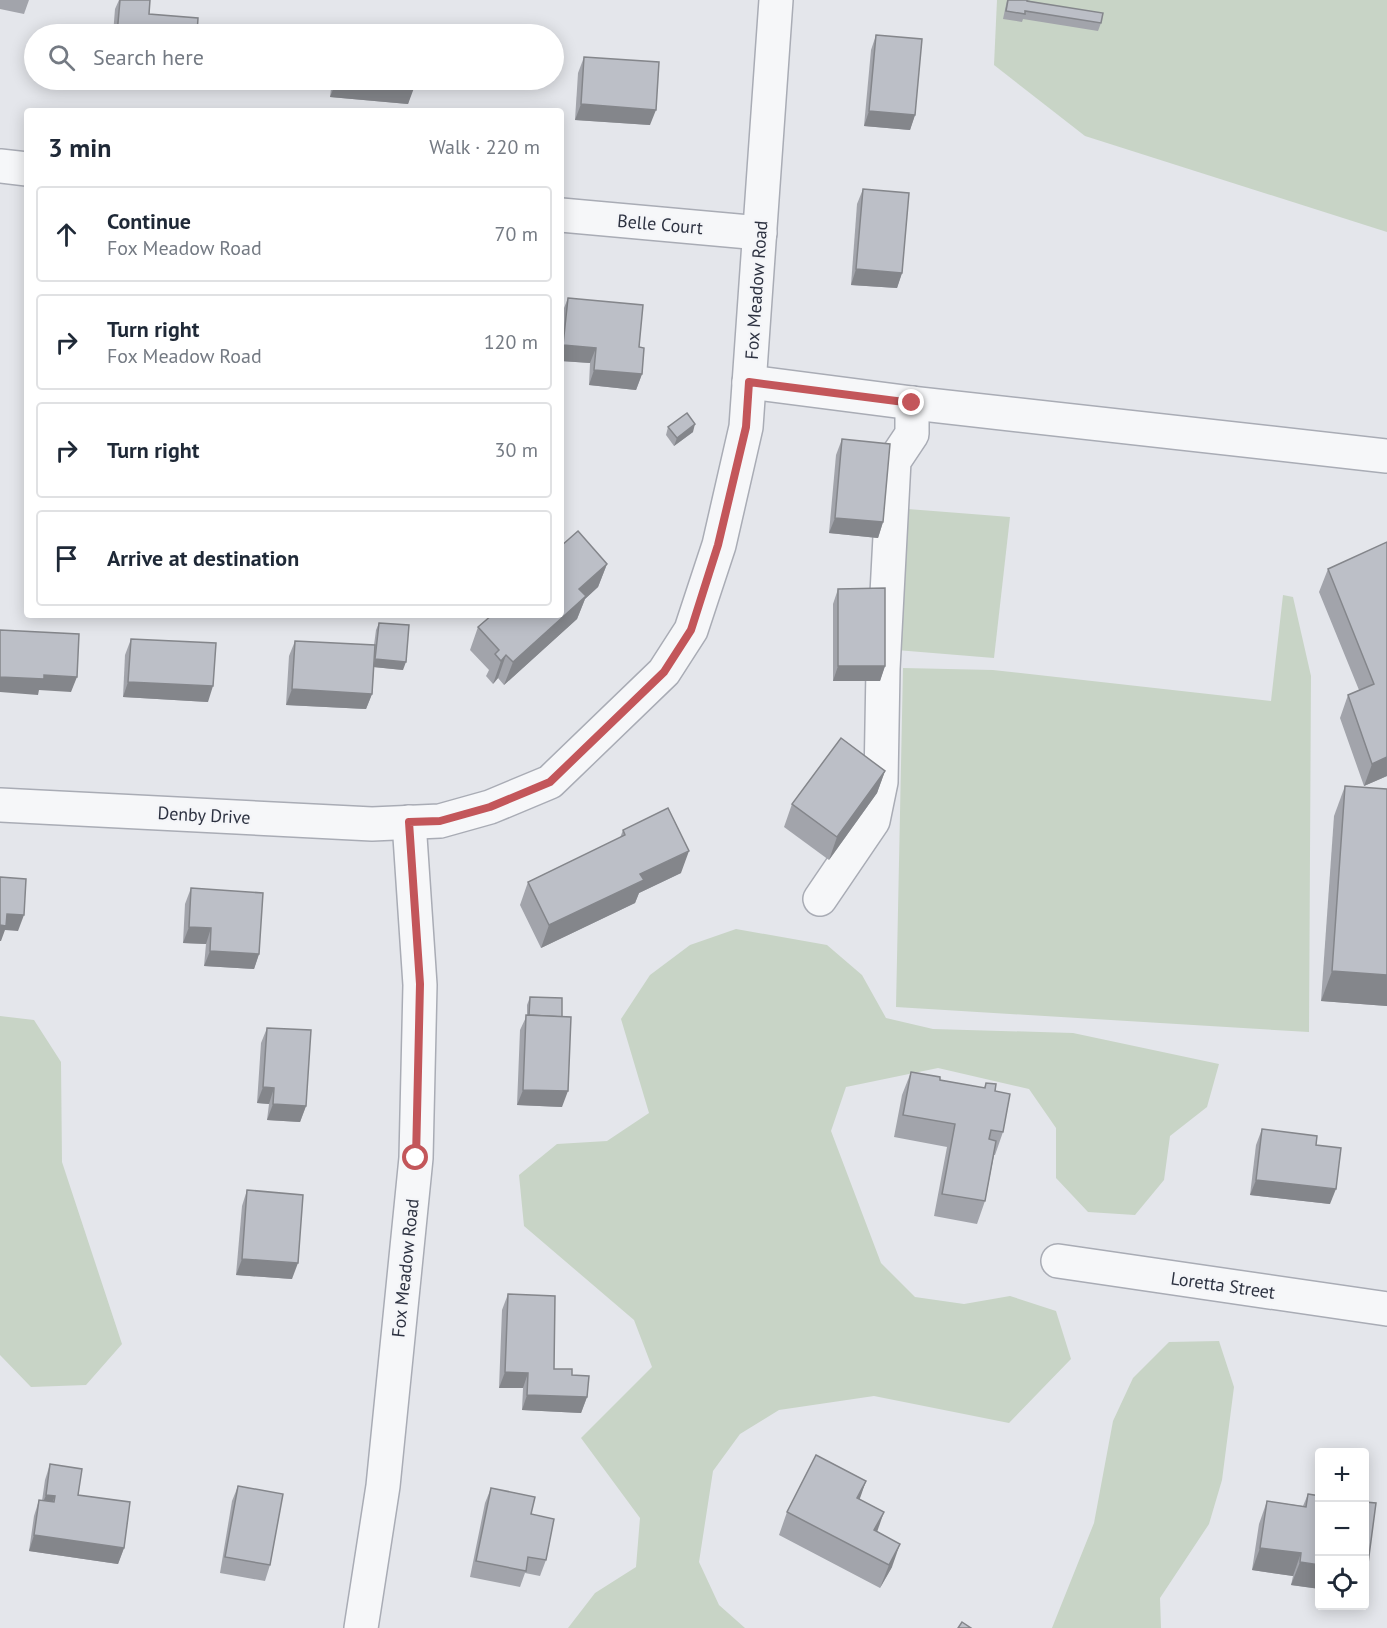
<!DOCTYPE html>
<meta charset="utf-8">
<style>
:root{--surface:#fff;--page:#f2f2f3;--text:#1f2937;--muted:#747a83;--line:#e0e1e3}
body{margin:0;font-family:"PT Sans",sans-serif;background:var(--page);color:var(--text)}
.controls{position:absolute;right:18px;bottom:18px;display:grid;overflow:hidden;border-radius:6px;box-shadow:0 3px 15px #0003}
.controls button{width:54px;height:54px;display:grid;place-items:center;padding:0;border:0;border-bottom:2px solid var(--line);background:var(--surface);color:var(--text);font:30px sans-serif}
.stop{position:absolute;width:18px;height:18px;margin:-14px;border:4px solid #c3565a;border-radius:50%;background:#fff}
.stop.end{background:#c3565a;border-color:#fff;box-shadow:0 2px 6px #0008}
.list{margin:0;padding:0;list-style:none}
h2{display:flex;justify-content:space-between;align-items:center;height:78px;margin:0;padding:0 24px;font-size:26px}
h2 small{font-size:20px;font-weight:400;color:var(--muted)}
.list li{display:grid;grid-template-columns:39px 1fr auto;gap:18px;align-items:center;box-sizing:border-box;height:96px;margin:0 12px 12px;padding:0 12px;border:2px solid var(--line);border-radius:6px}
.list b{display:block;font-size:22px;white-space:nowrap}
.list p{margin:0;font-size:20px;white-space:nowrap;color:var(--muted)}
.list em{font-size:20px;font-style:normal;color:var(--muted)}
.icon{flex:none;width:33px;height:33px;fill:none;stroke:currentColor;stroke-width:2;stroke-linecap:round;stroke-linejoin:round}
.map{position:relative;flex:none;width:1387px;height:1628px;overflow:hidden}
.search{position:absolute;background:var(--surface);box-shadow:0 3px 15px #0003;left:24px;top:24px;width:540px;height:66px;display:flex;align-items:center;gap:15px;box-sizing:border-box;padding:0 21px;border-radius:33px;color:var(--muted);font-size:22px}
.panel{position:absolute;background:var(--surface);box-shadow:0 3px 15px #0003;left:24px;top:108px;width:540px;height:510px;border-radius:6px}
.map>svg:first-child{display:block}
</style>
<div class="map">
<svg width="1387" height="1628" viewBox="0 0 1387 1628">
<rect width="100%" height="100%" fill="#e4e6eb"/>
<g fill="#c8d4c6">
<path d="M997,0H1387V232L1085,136L994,65Z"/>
<path d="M895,508L1010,517L994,658L884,649Z"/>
<path d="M1283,595L1293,597L1311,676L1309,1032L896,1007L903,668L993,670L1271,701Z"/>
<path d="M736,929L827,945L862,975L886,1018L933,1029L1073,1033L1219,1064L1207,1107L1170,1136L1164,1180L1135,1215L1088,1212L1056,1178V1128L1029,1089L938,1068L846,1087L831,1131L881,1263L915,1297L964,1304L1010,1296L1056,1311L1071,1359L1009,1423L874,1396L779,1410L740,1434L713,1471L699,1562L719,1605L745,1628H568L595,1593L636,1567L640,1518L581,1438L652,1367L634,1320L524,1226L519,1175L557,1144L607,1141L649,1113L621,1019L650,975L690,945Z"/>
<path d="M0,1016L34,1020L61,1062L62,1162L122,1344L86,1385L31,1387L0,1355Z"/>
<path d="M1219,1341L1234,1387L1222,1480L1209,1524L1160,1598L1161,1628H1052L1094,1523L1113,1421L1133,1378L1169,1342Z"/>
</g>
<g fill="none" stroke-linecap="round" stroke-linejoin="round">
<g stroke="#a9acb5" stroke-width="36">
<g id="minor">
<path d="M0,166L27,169"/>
<path d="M561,215L760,233"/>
<path d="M749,382L912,403L1387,456"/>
<path d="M0,805L372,824L440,821L490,807L550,782L664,672L691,630L719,545L746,427L776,0"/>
<path d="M820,899L873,821L881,782L883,669L894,461L912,434V403"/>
<path d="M1058,1261L1387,1309"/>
<path d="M361,1628L383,1486L416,1158L420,985L409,822"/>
</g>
</g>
<use href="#minor" stroke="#f6f7f9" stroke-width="33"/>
</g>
<g fill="#a2a4ab">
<path d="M0,0H29L24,14L0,9Z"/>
<path d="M119,0H150L149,14L197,34H113L115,9Z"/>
<path d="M1007,0H1027L1101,23L1098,31L1023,19L1022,22L1003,19Z"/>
<path d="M876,35L915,115L910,130L864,126L871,50Z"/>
<path d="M584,57L650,125L575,120L578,73Z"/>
<path d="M332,80H415L408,104L330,97Z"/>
<path d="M863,189L902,273L897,288L851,285L857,204Z"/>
<path d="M568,298L639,347L642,374L636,390L589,385L590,363L561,361L562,313Z"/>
<path d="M668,427L693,432L674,446L666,435Z"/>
<path d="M842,439L883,522L878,538L829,533L836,455Z"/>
<path d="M1387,542V776L1364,786L1340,718L1348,695L1359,690L1319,592L1328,569Z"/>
<path d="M607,564L598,587L585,599L577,619L504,685L498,678L493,684L486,676L489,670L470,650L478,627Z"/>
<path d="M838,589L885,666L880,681H833V604Z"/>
<path d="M379,623L403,670L374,667L372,694L366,709L286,705L289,656L295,641L374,645L376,630Z"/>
<path d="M131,639L208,702L123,697L125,655Z"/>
<path d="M885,771L877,793L829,860L784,827L792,804Z"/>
<path d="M1345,786L1387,1006L1321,1001L1334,816Z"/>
<path d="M623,830L681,873L639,893L635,903L541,948L520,905L528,882L620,838Z"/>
<path d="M191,888L259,954L254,969L204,966L206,944L183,943L185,904Z"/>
<path d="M530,997L562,1107L517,1105L520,1030L527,1015V1005Z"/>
<path d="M267,1028L306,1106L300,1122L267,1120L269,1104L257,1103L261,1043Z"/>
<path d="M911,1072L940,1080L984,1088L986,1083L995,1091L1003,1132L995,1155H994L985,1201L977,1224L934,1216L947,1147L894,1137L902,1095Z"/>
<path d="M1262,1129L1316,1145L1330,1204L1250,1195L1256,1145Z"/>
<path d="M247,1190L292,1279L236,1275L242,1206Z"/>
<path d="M508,1294L554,1369L572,1375L587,1397L581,1413L522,1410L523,1388H499L502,1310Z"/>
<path d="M50,1464L124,1548L118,1564L29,1551L34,1516L39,1500L42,1501L45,1480Z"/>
<path d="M866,1481L859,1499L877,1532L892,1567L880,1588L779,1535L787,1512Z"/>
<path d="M238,1486L270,1565L265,1581L220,1573L232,1501Z"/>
<path d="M491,1488L531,1514L546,1560L540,1576L525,1573L520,1587L470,1577L485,1503Z"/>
<path d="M1308,1494L1320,1496V1589L1291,1585L1293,1576L1252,1570L1259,1524L1267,1501L1303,1506Z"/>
</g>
<g fill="#84868b">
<path d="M150,80H190L189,83Z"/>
<path d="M336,82L414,88L408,104L330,97Z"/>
<path d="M581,104L656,110L650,125L575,120Z"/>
<path d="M869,111L915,115L910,130L864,126Z"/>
<path d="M856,269L902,273L897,288L851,285Z"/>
<path d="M563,345L596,348L590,363L561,361V351Z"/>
<path d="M594,370L642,374L636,390L589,385Z"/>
<path d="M695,424L693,432L674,446L677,438Z"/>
<path d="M835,518L883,522L878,538L829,533Z"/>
<path d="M607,564L598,587L585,599L577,619L504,685L513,662L579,589Z"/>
<path d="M506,655L498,678L493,684L501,661Z"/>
<path d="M375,659L406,662L403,670L373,667Z"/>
<path d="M838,666H885L880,681H833Z"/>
<path d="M44,675L77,677L71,692L39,690L38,695L0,692V677Z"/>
<path d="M128,682L213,686L208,702L123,697Z"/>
<path d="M292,689L372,694L366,709L286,705Z"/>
<path d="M1387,757V776L1364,786L1372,764Z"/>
<path d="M885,771L877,793L829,860L837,837Z"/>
<path d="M689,851L681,873L639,893L635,903L541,948L549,925L640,874Z"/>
<path d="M7,914L24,915L18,931L5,930L1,941H0V925Z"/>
<path d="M189,927L211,928L206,944L183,943Z"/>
<path d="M210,951L259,954L254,969L204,966Z"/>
<path d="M1332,971L1387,975V1006L1321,1001Z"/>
<path d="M263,1087L274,1088L269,1104L257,1103Z"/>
<path d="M523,1090L568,1091L562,1107L517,1105Z"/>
<path d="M273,1104L306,1106L300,1122L267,1120Z"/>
<path d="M1256,1180L1336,1189L1330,1204L1250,1195Z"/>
<path d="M242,1259L298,1263L292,1279L236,1275Z"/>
<path d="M505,1372L528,1373L523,1388H499Z"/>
<path d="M527,1395L587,1397L581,1413L522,1410Z"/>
<path d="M866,1481L858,1504L857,1498Z"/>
<path d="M46,1495L55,1496L49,1511L40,1510Z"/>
<path d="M884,1512L876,1535L874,1530Z"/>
<path d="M34,1535L124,1548L118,1564L29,1551Z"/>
<path d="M900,1544L892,1567L880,1588L889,1565Z"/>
<path d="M1260,1548L1301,1553L1293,1576L1252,1570Z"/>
<path d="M1300,1562L1320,1565V1589L1291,1585Z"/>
</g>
<g fill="#bcbfc7" stroke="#84868b" stroke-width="1.5">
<path d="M120,0H150L149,14L198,18L197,34H117Z"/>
<path d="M1008,0H1027V1L1103,13L1101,23L1025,11V14L1006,11Z"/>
<path d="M340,33L356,34H340Z"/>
<path d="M876,35L922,39L915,115L869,111Z"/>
<path d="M584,57L659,62L656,110L581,104Z"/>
<path d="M336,80H415L414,88L336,82Z"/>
<path d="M863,189L909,193L902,273L856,269Z"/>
<path d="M568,298L643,305L639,347L644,348L642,374L594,370L596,348L563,345Z"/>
<path d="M687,413L695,424L677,438L668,427Z"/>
<path d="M842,439L890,444L883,522L835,518Z"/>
<path d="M578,531L607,564L579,589L586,596L513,662L506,655L501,661L495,654L499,650L478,627L492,615H561V546Z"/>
<path d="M1387,542V757L1372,764L1348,695L1374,684L1328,569Z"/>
<path d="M885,588V666H838V589Z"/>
<path d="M379,623L409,625L406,662L375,659Z"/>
<path d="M0,630L79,634L77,677L44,675V679L0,677Z"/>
<path d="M131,639L216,643L213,686L128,682Z"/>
<path d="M295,641L375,645L372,694L292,689Z"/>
<path d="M841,738L885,771L837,837L792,804Z"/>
<path d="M1345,786L1387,789V975L1332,971Z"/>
<path d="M668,808L689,851L640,874L644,880L549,925L528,882L625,835L623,830Z"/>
<path d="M0,877L26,879L24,915L7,914L6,926L0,925Z"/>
<path d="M191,888L263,893L259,954L210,951L211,928L189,927Z"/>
<path d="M530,997L562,998V1017L529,1015Z"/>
<path d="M526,1015L571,1017L568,1091L523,1090Z"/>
<path d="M267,1028L311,1030L306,1106L273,1104L274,1088L263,1087Z"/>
<path d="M911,1072L940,1077V1080L985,1088L986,1083L996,1084L995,1091L1010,1094L1003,1132L991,1130L989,1139L996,1141L985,1201L942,1194L955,1124L903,1115Z"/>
<path d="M1262,1129L1317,1136L1316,1145L1341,1148L1336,1189L1256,1180Z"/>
<path d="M247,1190L303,1195L298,1263L242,1259Z"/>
<path d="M508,1294L555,1296L554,1369H572V1375L589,1376L587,1397L527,1395L528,1373L505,1372Z"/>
<path d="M816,1455L866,1481L857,1498L884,1512L874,1530L900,1544L889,1565L787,1512Z"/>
<path d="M50,1464L82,1469L78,1495L130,1502L124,1548L34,1535L39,1500L54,1502L55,1496L46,1495Z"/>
<path d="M238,1486L283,1494L270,1565L225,1557Z"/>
<path d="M491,1488L535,1497L531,1514L554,1519L546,1560L528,1557L526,1571L476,1561Z"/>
<path d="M1308,1494L1320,1496V1565L1300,1562L1301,1553L1260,1548L1267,1501L1306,1507Z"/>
<path d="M1365,1502L1376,1503L1367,1571H1365Z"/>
<path d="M962,1622L971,1628H958Z"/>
</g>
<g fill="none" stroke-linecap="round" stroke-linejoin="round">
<path stroke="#c3565a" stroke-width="8" d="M416,1158L420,984L409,822L440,821L490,807L550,782L664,672L691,630L718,545L746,427L749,382L912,403"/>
</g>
<g text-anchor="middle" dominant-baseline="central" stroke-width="4.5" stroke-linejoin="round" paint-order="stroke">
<g font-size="18" fill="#2d3241" stroke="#f4f5f8">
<text transform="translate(660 224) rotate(5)">Belle Court</text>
<text transform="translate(756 290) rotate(-86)">Fox Meadow Road</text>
<text transform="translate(204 815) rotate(3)">Denby Drive</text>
<text transform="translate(405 1268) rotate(-84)">Fox Meadow Road</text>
<text transform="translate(1223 1285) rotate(8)">Loretta Street</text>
</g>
</g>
</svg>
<div class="controls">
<button>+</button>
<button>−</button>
<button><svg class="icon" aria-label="locate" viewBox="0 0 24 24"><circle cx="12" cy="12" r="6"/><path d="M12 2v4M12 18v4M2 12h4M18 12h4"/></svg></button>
</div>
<div class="stop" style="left:416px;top:1158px"></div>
<div class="stop end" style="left:912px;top:403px"></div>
<div class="search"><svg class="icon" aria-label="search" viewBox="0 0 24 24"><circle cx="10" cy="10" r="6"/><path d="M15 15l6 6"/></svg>Search here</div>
<section class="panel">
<h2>3 min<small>Walk · 220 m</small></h2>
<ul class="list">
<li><svg class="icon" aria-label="ahead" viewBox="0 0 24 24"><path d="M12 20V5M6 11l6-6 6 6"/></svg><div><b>Continue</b><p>Fox Meadow Road</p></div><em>70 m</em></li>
<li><svg class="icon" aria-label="right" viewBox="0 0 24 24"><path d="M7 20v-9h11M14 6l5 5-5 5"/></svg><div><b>Turn right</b><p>Fox Meadow Road</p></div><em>120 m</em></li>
<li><svg class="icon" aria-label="right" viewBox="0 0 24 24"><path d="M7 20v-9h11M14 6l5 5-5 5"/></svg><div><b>Turn right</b></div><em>30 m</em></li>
<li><svg class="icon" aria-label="arrive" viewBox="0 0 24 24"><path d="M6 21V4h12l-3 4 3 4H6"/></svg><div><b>Arrive at destination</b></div></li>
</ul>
</section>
</div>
